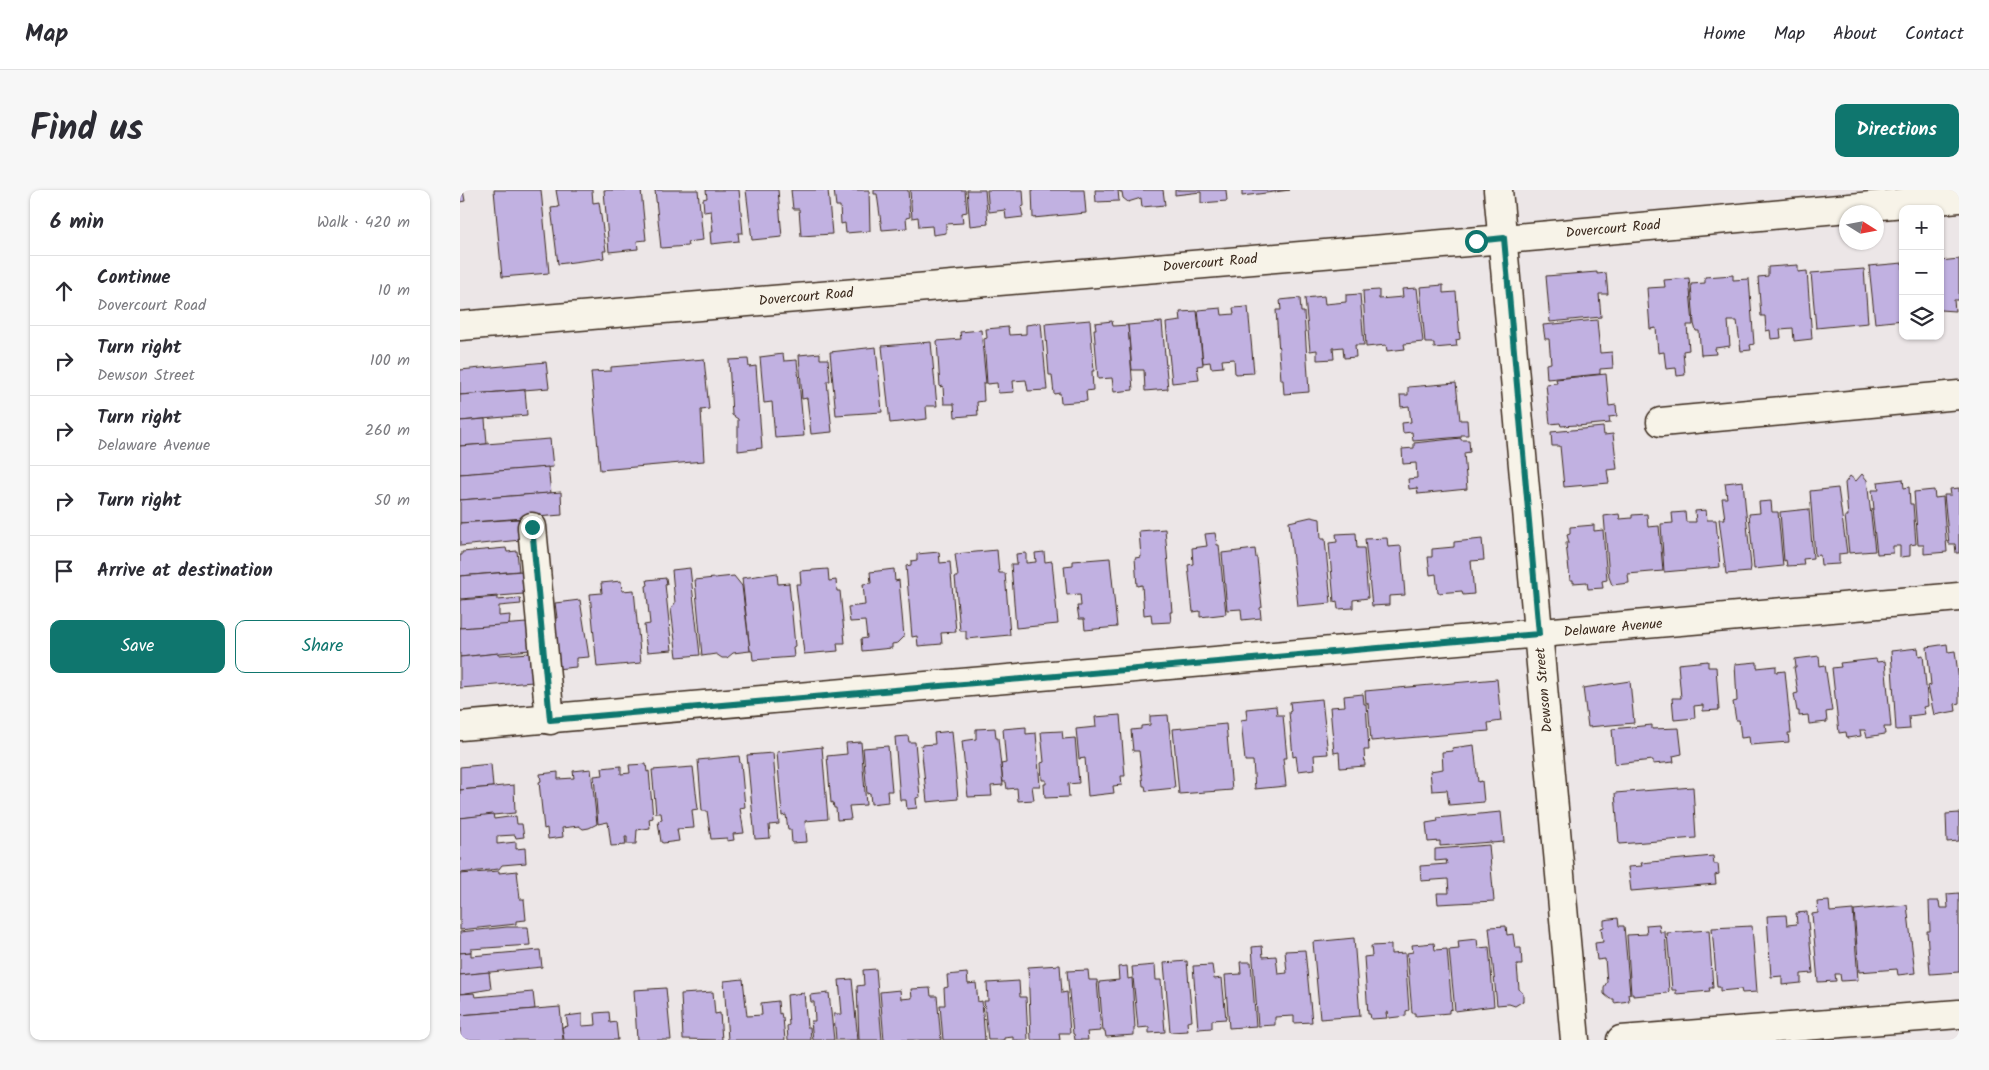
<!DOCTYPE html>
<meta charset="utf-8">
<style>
:root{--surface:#fff;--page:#f7f7f7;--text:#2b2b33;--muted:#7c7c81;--line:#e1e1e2;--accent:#0f766e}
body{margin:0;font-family:Kalam,sans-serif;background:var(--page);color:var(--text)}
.controls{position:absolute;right:15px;top:15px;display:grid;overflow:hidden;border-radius:10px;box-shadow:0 1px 4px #0004}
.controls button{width:45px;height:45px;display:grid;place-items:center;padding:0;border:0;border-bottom:1px solid var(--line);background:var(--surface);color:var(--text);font:25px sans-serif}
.compass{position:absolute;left:1379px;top:15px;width:45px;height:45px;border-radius:50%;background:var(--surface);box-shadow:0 1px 4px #0004;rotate:101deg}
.stop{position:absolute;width:15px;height:15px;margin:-11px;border:4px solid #0f766e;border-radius:50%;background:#fff}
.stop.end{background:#0f766e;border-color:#fff;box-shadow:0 1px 5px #0008}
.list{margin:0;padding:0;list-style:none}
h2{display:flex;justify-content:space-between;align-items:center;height:65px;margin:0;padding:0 20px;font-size:21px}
h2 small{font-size:16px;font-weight:400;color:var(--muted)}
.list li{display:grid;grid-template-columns:32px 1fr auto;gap:15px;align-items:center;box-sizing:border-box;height:70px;padding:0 20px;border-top:1px solid var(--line)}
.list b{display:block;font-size:19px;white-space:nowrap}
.list p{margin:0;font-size:16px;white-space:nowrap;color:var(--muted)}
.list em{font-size:16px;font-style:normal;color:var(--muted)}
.actions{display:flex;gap:10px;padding:15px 20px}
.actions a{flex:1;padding:11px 0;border:1px solid var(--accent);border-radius:10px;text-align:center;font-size:18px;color:var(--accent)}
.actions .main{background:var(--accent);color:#fff}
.icon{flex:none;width:28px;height:28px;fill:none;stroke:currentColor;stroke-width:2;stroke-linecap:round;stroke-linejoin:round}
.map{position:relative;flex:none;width:1499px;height:850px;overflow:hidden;border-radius:10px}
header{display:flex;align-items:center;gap:30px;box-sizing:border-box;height:70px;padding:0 25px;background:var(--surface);border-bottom:1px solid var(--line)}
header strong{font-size:24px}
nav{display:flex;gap:28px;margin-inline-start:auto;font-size:18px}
.intro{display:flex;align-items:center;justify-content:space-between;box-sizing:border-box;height:120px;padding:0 30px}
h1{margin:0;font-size:35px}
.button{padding:12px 22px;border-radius:10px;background:var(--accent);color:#fff;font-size:18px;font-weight:700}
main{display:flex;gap:30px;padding:0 30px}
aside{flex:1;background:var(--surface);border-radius:10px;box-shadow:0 1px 4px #0004}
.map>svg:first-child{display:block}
</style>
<header>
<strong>Map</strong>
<nav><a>Home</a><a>Map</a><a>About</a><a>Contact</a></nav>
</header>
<div class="intro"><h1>Find us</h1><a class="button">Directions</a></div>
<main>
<aside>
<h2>6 min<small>Walk · 420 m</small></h2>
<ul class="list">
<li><svg class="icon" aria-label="ahead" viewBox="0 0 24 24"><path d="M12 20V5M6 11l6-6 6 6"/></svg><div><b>Continue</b><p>Dovercourt Road</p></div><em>10 m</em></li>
<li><svg class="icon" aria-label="right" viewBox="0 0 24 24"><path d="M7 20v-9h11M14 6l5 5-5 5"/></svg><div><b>Turn right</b><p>Dewson Street</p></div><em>100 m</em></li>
<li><svg class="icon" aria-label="right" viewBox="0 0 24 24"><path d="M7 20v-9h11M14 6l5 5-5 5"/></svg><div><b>Turn right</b><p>Delaware Avenue</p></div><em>260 m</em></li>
<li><svg class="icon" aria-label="right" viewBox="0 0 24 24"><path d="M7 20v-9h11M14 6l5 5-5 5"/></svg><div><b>Turn right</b></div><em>50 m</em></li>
<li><svg class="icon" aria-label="arrive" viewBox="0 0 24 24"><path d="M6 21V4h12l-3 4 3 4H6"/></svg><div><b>Arrive at destination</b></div></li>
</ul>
<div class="actions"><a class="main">Save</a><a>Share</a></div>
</aside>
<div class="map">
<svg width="1499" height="850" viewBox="0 0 1499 850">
<rect width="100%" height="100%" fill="#ece6e7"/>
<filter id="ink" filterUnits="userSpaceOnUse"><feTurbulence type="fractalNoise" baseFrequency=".02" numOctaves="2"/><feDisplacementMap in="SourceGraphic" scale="10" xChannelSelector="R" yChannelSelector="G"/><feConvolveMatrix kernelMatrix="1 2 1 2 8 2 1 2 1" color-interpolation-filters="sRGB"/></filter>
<g filter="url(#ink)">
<g fill="#c1b1e1" stroke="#3b2a1e">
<path d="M0,0H3L5,11L0,12Z"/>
<path d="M34,0H81L89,83L42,87Z"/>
<path d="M96,0H132L133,13L139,12L146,61H143L144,68L98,74L91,18L99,17Z"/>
<path d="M144,0H181L186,50L177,51L178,59L149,62Z"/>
<path d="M195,0H238L243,50L227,52L228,56L201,58Z"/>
<path d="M246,0H279L283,43H278L279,51L251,54L250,42H253L251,21L244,22L243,9L247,8Z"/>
<path d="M286,0H318L322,47L292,50Z"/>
<path d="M331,0H368L372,44L341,46L339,19H333Z"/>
<path d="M374,0H409L410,41L386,43L385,33L381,34L380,16H376Z"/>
<path d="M414,0H448L450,27L446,28L447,38L422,40L417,4H414Z"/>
<path d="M450,0H505L507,22L502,23L503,33L486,34V43L473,45L472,36L459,37L458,27L452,28Z"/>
<path d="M507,0H525L528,34L510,36Z"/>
<path d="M527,0H563L564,16L561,17L563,27L546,29L545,20L529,22Z"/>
<path d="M572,0H624L626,23L573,28Z"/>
<path d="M635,0H658L659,11L636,12Z"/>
<path d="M659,0H703L705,15L682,17L681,8L668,12L663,8L662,2H660Z"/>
<path d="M715,0H766L767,11L741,13V2L715,5Z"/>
<path d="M782,0H830L782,6Z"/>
<path d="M1499,69V110H1494L1495,121L1480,120V71Z"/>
<path d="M1443,73V130L1415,133L1409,76Z"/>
<path d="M1338,75V82L1347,81L1352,149L1334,151L1333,138L1320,139L1321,148L1311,149L1310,140L1306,141L1305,126H1301L1298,87L1308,86V77Z"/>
<path d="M1404,79L1408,133L1356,138L1351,83Z"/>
<path d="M1137,82V84L1146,83L1148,104H1139L1141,127L1090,132L1086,86Z"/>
<path d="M1273,85V90L1289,89L1294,154L1290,155L1291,160L1281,161L1277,131H1268L1270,156L1255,158L1256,164L1241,165L1239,141H1236L1234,134L1231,94L1245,93V87Z"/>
<path d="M1229,88L1233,135H1227L1229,160L1223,161L1225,185L1217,186L1216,178L1206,179L1204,162L1198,163L1196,138L1190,139L1187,98L1205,97L1204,90Z"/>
<path d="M983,95V103L996,102L1000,149L996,150L997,156L974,158V153H965L960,97Z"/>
<path d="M957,98L963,152L944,154L945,159L927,161L926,155L906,157L903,101L919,100V109L943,107L942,99Z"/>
<path d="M900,104L904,155H895L896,167L884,168L883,157L873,158L874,169L857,170V160L850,161L845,108L864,106L865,114L886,112V105Z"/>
<path d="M840,108L841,122H844L849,202L824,204L823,190H821L816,120H821L820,110Z"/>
<path d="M788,117L794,183L775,184L774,169L762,170L763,177L751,178L750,172L743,173L738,120L761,118L762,125L774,124L773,118Z"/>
<path d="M737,121L743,175L737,176L739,190L712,193L706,133L721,131L720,122Z"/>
<path d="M630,130L634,181H632L633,200L626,201L627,211L601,213L600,203L594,204L592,185H589L585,134Z"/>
<path d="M1137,130L1140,163L1152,162L1153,178L1140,179V184L1087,189L1086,174L1091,173L1089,149H1085L1083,135Z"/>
<path d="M652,131L653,136L668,135L673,200L654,202L652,188L638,189L634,139H636L635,133Z"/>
<path d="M702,132L708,199L685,201L684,180H672L668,135Z"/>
<path d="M581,133L587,200L568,201L566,190L553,191L554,202L538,203L537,193L527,194L524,149L527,148L526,139L548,137L549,145L566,144V135Z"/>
<path d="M521,140L526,193H523L524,211L517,212L518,225L495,227L494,214H484L483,196L480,197L477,151L501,149L500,142Z"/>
<path d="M471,152L477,216H466L467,229L430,233L422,156Z"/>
<path d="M416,157L422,222L376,225L370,162Z"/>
<path d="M360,163V169H368L370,191H367L372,242L351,244L347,208L342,209L339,165Z"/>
<path d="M323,164L324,171L337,170L344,246L315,248L312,212L304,213L300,167Z"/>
<path d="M244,169L249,219L241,220L244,271L140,280L131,182L151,181V177Z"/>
<path d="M288,169L289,177L296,176L302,258L278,261V229L272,225L269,170Z"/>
<path d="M86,172L89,198L0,205V180Z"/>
<path d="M1146,184L1149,216L1156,215L1157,226L1149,227L1150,233L1117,236V235L1101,236L1100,233L1090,234L1086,194L1097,193L1096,189Z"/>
<path d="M996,193L1000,230H1007L1008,245H1001V247L953,251L952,242L943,243L942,233L951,232L949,216L941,217L940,205H948V197Z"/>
<path d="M65,200L67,225L0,231V205Z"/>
<path d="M25,229L27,254L0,256V231Z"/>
<path d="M1143,237L1144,245L1153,244L1157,279L1147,280L1149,293L1104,297L1100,256H1092L1091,242Z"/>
<path d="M1001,248V250H1009L1010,262L1004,263L1007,299L958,304L957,298L949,299L948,289L957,288L956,273L943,274L942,259L954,258V253Z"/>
<path d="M90,249L93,277L0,284V256Z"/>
<path d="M88,277L91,303L0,310V284Z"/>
<path d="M1402,284L1407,290L1415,361L1389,363L1385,326H1388L1385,293L1390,286L1396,291Z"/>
<path d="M1443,289L1444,298L1449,297L1450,314H1453L1456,354L1450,355V366L1440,367V356H1433V363L1417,364L1412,319H1414L1412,300H1419L1418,292Z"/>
<path d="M1283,291L1291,377L1290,382L1266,384L1259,329H1265L1262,308H1267L1265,293Z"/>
<path d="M1378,298L1387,363L1379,364V374L1361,375L1360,365L1355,366L1350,301Z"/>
<path d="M1499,298V363H1496L1495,354H1489L1484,305H1491L1490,299Z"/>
<path d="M1474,300L1475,308L1483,307L1487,362L1464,364V355H1458L1454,302Z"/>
<path d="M101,302L102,325L0,333V310Z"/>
<path d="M1311,311L1312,322H1318L1323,376L1294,379L1289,324L1300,323L1299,312Z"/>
<path d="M1349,319L1353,368L1343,369L1344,375L1327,376L1326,370L1324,371L1320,322Z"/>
<path d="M1246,320L1247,330H1256L1260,377L1204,382L1201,334L1213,333L1212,323L1225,322L1226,332H1236L1235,321Z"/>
<path d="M1159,324L1160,329L1172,328V325L1187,324L1188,337L1199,336L1203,381L1168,384L1169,393L1152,395L1149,387L1144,326Z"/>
<path d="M851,327L860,329L861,349H865L871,413L838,416L829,332Z"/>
<path d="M59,329L61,350L0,356V333Z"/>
<path d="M1134,335V341L1143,340L1147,390L1142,391L1143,398L1128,399L1127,392L1113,393V390H1110L1106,353H1109L1107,345L1110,344V337Z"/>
<path d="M705,339L712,422H710L711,432L692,433L691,424L684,425L682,395L677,396L675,368L681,367L679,341Z"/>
<path d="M755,343L757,355H759L766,424L740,427V421L733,422L728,375L733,374L732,358L747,356L745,344Z"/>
<path d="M896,343L897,358H904L908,408L893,410V418L878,419L877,411L874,412L869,353L877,352L876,344Z"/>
<path d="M927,348L928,357L941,356L945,405L929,406V415L912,416L905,349Z"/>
<path d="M1022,349L1024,370L1011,371L1014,404L1003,405L1002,401L978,403L976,384L970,385L968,367H972V359L994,357V352Z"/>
<path d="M46,358L47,362L57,361L59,381L0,386V365H2V362Z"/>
<path d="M795,359L796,368H797L802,417L800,418L801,428L782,430L781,419L767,420L762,363Z"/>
<path d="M537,360L539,383H545L550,445L506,449V441H500L495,387H498L495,364Z"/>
<path d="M479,362L480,373L490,372L496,442L481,443L482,454L458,456L457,446L452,447L446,376L451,375V371L457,370V364Z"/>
<path d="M584,362L585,372L592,371L598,434L556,438L551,374H557L556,364L566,363V373L576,372L575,363Z"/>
<path d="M650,368L657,437L625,440L624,429H619L617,416H621L620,404L607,405L604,376L613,375V371Z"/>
<path d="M230,378L240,465L217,467L211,419L215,413L212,380Z"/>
<path d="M368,379L369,391L376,390L377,401H380L385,453H377L378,461L344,464L336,394H341L340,381Z"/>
<path d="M434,379L435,391L439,390L444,447L438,453L432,454V458L402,461L401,449L407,448L405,431L390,432L388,417L405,415L403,394L411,393L410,382Z"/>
<path d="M62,381L64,404L0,409V386Z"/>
<path d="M317,383L318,394L329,393L335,456L333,457L334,467L293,470L292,461H290L282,388Z"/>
<path d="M274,386L282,396L290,461L273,463L267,468H262L256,464L242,466L235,390Z"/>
<path d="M206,388L207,394H205L212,460L187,462L184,435L190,434L186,396L188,395L187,390Z"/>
<path d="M161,391L162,401L174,400L181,473L137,477L130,404L142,403L141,393Z"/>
<path d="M38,407V410L60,408L61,414L39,416V426L50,425L49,435L0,438V410Z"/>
<path d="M120,410L129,467L116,468V477L96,479L90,428H97L95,413Z"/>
<path d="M67,433L70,460L0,467V438Z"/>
<path d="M1487,454L1488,462L1495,461L1499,491V513L1495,514L1496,521L1474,525L1468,496L1471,495L1467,457Z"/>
<path d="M1458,458L1459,466L1463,465L1468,516L1463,517L1465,524L1449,526L1450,539L1436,540L1431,461Z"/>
<path d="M39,463V465L70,463L73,492L0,498V467Z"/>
<path d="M1359,466L1360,476L1365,475L1372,521L1366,522L1367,532L1349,534L1348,525L1339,526V521H1337L1334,504L1338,503L1334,477H1336L1335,469Z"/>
<path d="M1416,469L1417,472L1425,471L1431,537H1424L1425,544L1407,547L1405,540H1400L1401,546L1387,548L1386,542L1379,543L1372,478L1381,477L1380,473Z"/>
<path d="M1248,471V477H1256L1259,520L1243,521V515L1234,516L1235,528L1214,530L1212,508H1221L1218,474Z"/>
<path d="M1297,472V478L1316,476V482L1325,481L1331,543H1328L1329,552L1290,555L1289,547L1281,548L1279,530H1276L1273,512L1277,511L1275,474Z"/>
<path d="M1037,489L1041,531L1028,533L1029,541L911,551L908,513H906L905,501Z"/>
<path d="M1170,491L1174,533L1128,537L1123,498Z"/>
<path d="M903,504L904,514H906L909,560H904L905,576L880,578L879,562L874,563L870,517L885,516L884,506Z"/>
<path d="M862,509L868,564L854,565L855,579L838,581L836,566L833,567L829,522L831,521L830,512Z"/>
<path d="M816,516L817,525H823L827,568H823L826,596L795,599L793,571H785L781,530L787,529L786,519Z"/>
<path d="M660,525L665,586H661L662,595L653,596L654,603L628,606L625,568L619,569L616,539L636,537L635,527Z"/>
<path d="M708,525L715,598L686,601L685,596H683L679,561H673L671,540L681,539V536L690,535V526Z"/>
<path d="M766,534L772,600L719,604L713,539Z"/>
<path d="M1192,535V539L1219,538L1222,564L1213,566L1214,572L1193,574V570L1155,574L1152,539Z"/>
<path d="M566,537V544L576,543L580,596H572L574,610L558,611L557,598L547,599L546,592H543L541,574L546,573L543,539Z"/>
<path d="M535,538L536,548H538L543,595L531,596L532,606L508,607L502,551L516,549V539Z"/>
<path d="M492,541L498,609L467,612L461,555L475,554L474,543Z"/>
<path d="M602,541L603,549L615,548L619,593L608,594L609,607L585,608L584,594H586V590H582L581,573L584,572L581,542Z"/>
<path d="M448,546L449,552H455L460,607L456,608L457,618L447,619L446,610H440L435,547Z"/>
<path d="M401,552L406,615L389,616L391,629L377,630L376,618H374L373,612L371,613L367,566L387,564L386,553Z"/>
<path d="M1014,555L1018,592L1022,591L1024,612L989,615L987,600L972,601L970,581L983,579L982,562L993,561L992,558Z"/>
<path d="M428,556L432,601H427L428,612L411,614L410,603L407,604L403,558Z"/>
<path d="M362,557L368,629L345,631L347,652L332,653L331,640H328L326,625L322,626L317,562Z"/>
<path d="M313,563L319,634L309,635L310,648L295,649L287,565Z"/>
<path d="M279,566L280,573H281L285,617L280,618L284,643L273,644L274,650L267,651V648L251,649L247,621H242L238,570Z"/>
<path d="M31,574L33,597L0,600V577Z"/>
<path d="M186,574L187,582L189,581L193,628L189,629L190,638L177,640L176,654H167V647H165L166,655L151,656L148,632L138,634L134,586L143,585L142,578L161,576V584L170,583L169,575Z"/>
<path d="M233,577L238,619L232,620L234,638L217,639L219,651L203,653L201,652L198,631L202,630L201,623H196L192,580Z"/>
<path d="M131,579L137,634L129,638L123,639L119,636L102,638L103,647L88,649L87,638L84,639L79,592L81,591L80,584L98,582V589L114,588L113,581Z"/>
<path d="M54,595L55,623L0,628V600Z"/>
<path d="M1233,597L1236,648L1159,654L1155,603Z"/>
<path d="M1041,622L1044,652L1031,653V652L980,656V651L968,652L966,633L978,631L977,628Z"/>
<path d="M1499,623V651L1487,652L1486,624Z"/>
<path d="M33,624L34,629L56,626L57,634H62L64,647L56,648L55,645L37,646V654L56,652V659L65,658L66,673L42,675L39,679L0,683V628Z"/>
<path d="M1029,655L1034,711L978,714L977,703H989L988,689L961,691L960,676L987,674L986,670L975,671V659Z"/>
<path d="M1253,666L1254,674H1258L1259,684L1255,685L1256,694L1171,701L1168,677L1182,676L1181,673Z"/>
<path d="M39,681V683L57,681L60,709H64L66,730L56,731V734L0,740V684Z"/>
<path d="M1499,703V782L1470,784L1467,741H1470L1469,711H1479L1480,718H1488L1487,704Z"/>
<path d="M1369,711L1370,722L1393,720L1398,790L1381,791L1380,784H1375L1376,791L1358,792L1352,724L1358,723L1357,712Z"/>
<path d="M1447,715L1455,783L1438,785L1437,779L1399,782L1394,720Z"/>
<path d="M1347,722L1353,783L1341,784V793L1322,795V786L1311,787L1307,726L1326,725L1327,735L1337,734L1336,723Z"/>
<path d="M1158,728L1159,736H1164L1170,804H1168L1169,811L1154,813V809H1150L1144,804V797L1147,792L1145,769L1137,770L1135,753L1143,752L1141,738L1144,737V730Z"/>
<path d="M1199,734L1200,742H1205L1209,801L1207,803L1173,806V804H1171L1167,745L1187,744L1186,735Z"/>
<path d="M1046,736L1047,745L1053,744L1055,758H1061L1062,775H1057L1059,799L1063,804V811L1055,816L1049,814L1037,815L1029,737Z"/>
<path d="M1292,736L1297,802L1282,803L1281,799L1260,801V797H1257L1252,738Z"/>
<path d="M47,737H68L70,755L11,759V762L0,763V742Z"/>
<path d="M1249,740L1253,798H1249L1250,801L1216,804V800H1212L1207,743Z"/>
<path d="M894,748L900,826L860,829L853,752Z"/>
<path d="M1017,749L1018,758L1029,757L1034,816L995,821L989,760L999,759L998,751Z"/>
<path d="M974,753L975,760L987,759L992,819L989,820V823L955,826V823H952L947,763L953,762L952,755Z"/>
<path d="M931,755V764L945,763L949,820L946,821V826L929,828L928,822L926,823L927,828L911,829L910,824H908L904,767L912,766L911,756Z"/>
<path d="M802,756L803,767L816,766L818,784L827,783L825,761L845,760L852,832L834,833V826L815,827V835L798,836L792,757Z"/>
<path d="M80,760L82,777L0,785V763L11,762V766Z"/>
<path d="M727,771L732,831L727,832L728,841L710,842L704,773Z"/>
<path d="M780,772H791L796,836L769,838L765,785L781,784Z"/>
<path d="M600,775L602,803L607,802L610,843H599L600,850H571L568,777Z"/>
<path d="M695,775L696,790H701L705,842L689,843V837L678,838L672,777Z"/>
<path d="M752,775L754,789L762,788L766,829L752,830V838L738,839L733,776Z"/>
<path d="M667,776L668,789L672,788L675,838H674V845L646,847L645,841H643L639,792L659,790L658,777Z"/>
<path d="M416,779L422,850H399L397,796L404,795L403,780Z"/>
<path d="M628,780L629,790H637L641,841L627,842L628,850H615L614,844H613L607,781Z"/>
<path d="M29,782L31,799L0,804V785Z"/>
<path d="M507,783L508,794L516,793L518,812L522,811L525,850H483L480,815H485L484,798L488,797L487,785Z"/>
<path d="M283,789L287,826L302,825L301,813L318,811L319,824L321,823L322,828H323L325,850H268L264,791Z"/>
<path d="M392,789L398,850H376L374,824H382L379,790Z"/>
<path d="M559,791L560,807H566L568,850H553V847L544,848V850H528L524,811H528L527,793Z"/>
<path d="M206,798L211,850H177L174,800Z"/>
<path d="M470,798L471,806H477L481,850H424L420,802L440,800L441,809L452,808L451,799Z"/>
<path d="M73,802L75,819L0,825V804L14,803L15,807Z"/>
<path d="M253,802L255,824L260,823L262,850L223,849L221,804Z"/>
<path d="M344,803L347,837H350L351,850H328L327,836L329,835L327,805Z"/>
<path d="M369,803L374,850H353L351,831H355L354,812H351L350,805Z"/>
<path d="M100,817L103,850H0V825Z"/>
<path d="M149,822L150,833L156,832L158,850H104L102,837L108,836L106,826L122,824V836L136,835L135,823Z"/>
</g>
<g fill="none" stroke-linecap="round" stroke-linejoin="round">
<g stroke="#3b2a1e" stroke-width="31">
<g id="minor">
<path d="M1038,0L1115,850"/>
<path d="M0,136L1080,46L1499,8"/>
<path d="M1201,232L1499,205"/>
<path d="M72,337L90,530"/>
<path d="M0,536L1499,407"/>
<path d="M1161,850L1499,824"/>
</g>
</g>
<use href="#minor" stroke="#f7f3e8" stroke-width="28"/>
</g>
</g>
<g fill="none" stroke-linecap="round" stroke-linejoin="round" filter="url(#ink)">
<path stroke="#0f766e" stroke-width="6" d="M72,337L90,530L1079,444L1044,48L1016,51"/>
</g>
<g text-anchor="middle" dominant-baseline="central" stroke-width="4.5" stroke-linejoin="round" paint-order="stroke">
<g font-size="14" fill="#3b2a1e" stroke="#f7f3e8">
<text transform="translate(1153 39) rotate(-5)">Dovercourt Road</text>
<text transform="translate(750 73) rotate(-5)">Dovercourt Road</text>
<text transform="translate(346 107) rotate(-5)">Dovercourt Road</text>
<text transform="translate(1153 438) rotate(-5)">Delaware Avenue</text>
<text transform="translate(1084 500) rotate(-95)">Dewson Street</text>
</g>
</g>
</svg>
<div class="controls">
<button>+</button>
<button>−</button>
<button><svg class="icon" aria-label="layers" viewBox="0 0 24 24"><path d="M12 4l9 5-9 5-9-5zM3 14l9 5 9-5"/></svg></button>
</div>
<svg class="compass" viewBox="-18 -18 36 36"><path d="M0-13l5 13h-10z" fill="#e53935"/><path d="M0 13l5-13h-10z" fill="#7c7c81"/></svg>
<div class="stop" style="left:1016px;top:51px"></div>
<div class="stop end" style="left:72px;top:337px"></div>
</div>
</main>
